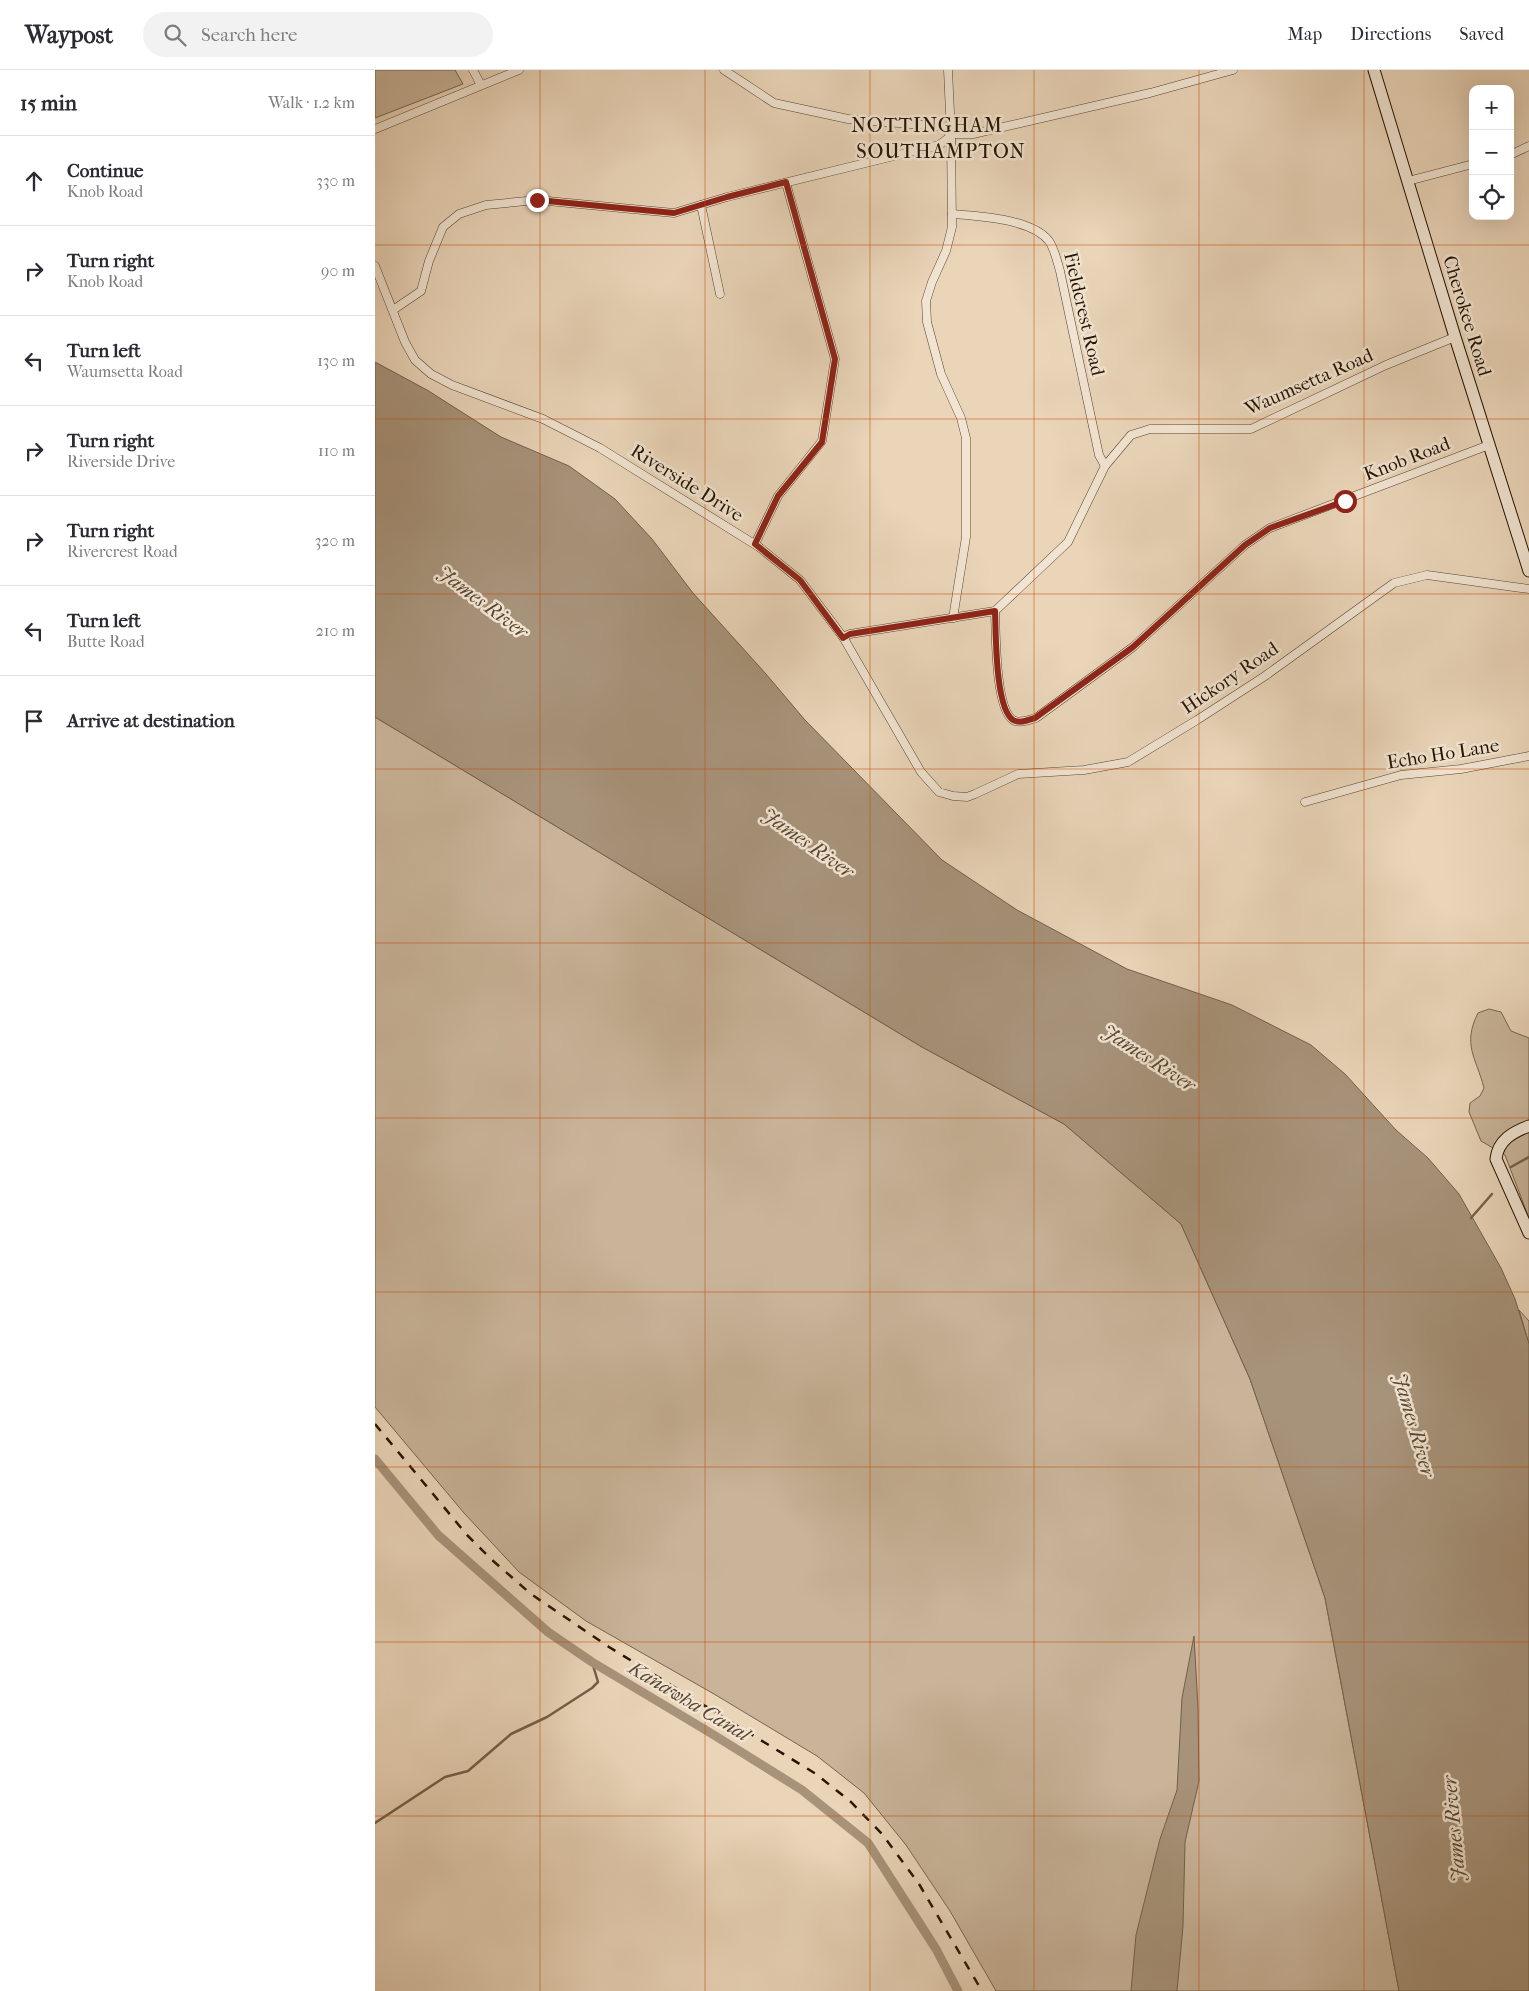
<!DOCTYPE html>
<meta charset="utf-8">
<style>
:root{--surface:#fff;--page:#f2f2f3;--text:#2b2b33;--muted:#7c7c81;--line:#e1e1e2}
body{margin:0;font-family:"IM FELL French Canon",serif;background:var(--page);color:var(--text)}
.controls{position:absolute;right:15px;top:15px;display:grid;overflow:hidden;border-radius:10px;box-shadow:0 5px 20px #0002}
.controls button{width:45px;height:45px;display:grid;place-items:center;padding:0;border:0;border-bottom:1px solid var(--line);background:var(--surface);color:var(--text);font:25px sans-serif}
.stop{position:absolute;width:15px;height:15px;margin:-11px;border:4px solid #8f2418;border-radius:50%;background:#fff}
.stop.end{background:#8f2418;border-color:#fff;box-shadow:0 1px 5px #0008}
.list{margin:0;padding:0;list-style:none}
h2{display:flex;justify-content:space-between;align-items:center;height:65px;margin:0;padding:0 20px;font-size:21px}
h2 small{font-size:16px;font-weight:400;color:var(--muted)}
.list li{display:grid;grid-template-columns:32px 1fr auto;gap:15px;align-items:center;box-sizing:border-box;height:90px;padding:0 20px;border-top:1px solid var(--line)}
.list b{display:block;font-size:19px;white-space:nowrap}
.list p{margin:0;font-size:16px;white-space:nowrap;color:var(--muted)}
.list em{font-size:16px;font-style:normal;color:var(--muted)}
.icon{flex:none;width:28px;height:28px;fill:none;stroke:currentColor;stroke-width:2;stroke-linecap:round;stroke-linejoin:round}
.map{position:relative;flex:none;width:1154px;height:1921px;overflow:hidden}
header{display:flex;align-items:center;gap:30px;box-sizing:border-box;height:70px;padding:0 25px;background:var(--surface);border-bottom:1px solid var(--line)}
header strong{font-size:24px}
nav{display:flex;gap:28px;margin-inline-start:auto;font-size:18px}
.search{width:350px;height:45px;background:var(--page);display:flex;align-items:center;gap:12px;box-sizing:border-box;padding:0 18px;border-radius:28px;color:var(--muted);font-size:19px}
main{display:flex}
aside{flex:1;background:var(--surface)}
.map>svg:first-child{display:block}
</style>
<header>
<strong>Waypost</strong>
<div class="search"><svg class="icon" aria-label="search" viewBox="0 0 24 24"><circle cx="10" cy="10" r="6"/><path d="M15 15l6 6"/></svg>Search here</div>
<nav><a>Map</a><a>Directions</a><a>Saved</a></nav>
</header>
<main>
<aside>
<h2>15 min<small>Walk · 1.2 km</small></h2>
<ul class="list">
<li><svg class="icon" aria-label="ahead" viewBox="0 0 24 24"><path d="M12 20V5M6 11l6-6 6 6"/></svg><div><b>Continue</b><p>Knob Road</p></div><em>330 m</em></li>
<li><svg class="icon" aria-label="right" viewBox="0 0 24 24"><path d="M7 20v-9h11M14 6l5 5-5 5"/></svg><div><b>Turn right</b><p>Knob Road</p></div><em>90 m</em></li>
<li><svg class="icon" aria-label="left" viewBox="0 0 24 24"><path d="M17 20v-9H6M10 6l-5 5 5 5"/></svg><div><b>Turn left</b><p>Waumsetta Road</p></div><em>130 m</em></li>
<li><svg class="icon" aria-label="right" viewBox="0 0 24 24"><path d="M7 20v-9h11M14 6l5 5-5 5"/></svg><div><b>Turn right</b><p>Riverside Drive</p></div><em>110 m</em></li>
<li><svg class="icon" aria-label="right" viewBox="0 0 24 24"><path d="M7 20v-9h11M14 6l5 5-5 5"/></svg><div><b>Turn right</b><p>Rivercrest Road</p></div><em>320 m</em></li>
<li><svg class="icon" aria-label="left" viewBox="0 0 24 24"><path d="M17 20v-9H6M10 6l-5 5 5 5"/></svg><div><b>Turn left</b><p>Butte Road</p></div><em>210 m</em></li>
<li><svg class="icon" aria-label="arrive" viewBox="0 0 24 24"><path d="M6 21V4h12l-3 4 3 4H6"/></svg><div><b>Arrive at destination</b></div></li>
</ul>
</aside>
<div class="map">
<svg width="1154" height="1921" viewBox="0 0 1154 1921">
<rect width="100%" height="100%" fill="#ead5b9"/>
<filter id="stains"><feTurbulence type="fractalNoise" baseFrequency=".004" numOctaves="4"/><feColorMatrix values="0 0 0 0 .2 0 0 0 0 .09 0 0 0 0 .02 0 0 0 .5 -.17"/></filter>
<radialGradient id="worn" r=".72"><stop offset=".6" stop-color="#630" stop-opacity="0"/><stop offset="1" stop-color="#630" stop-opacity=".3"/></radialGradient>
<g fill="#c9b49a" stroke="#77644e">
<path d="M0,0H80L88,14L0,48Z"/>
<path d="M0,647L547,977L689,1054L806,1154L875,1309L950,1528L1024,1921H621L575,1841L531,1775L489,1723L442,1686L339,1624L211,1551L144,1502L89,1443L0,1337Z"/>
<path d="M1114,939L1126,942L1136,961L1154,968V1148L1130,1085L1106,1071L1094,1042L1095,1033L1105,1026L1109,1018C1101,987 1087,975 1103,943Z"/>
<path d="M1144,1240L1154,1251V1274Z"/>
</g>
<g fill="#a7937a" stroke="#73604a">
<path d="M0,292L52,320L126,367L194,396L240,429L277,469L318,523L391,604L430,650L567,790L642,840L752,899L857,935L936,975L970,1004L1021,1060L1053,1088L1084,1124L1126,1198L1140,1229L1154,1274V1921H1024L950,1528L875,1309L806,1154L689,1054L547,977L0,647Z"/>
<path d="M819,1566L823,1638L824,1711L810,1772L808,1856L802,1921H756L761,1865L785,1769L802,1720L807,1628Z"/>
</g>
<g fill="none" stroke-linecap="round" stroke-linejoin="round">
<g stroke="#73604a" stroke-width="2.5">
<path d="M1136,1097L1154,1087"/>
<path d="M1096,1148L1117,1124"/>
<path d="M0,1753L70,1707L93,1701L136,1664L172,1647L217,1618L223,1612L217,1592"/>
</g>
<path stroke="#a7937a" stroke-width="9" d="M0,1389L63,1465L173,1562L217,1592L334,1662L427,1720L493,1773L561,1879L583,1921"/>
<g stroke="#56442f" stroke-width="9">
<g id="street">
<path d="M98,0L106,15"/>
<path d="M349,0L399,33L473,49L561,56L567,57L576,64H598L775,23L858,0"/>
<path d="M573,0L576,64L577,157L571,181L557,212L551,231L552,252L566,304L586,348L591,368V467L578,548"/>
<path d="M0,59L144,0"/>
<path d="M1135,85L1154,76"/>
<path d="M1033,111L1098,94"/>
<path d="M326,135L345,224"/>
<path d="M577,144C604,146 657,149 674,171C680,180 682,191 685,201L724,385L730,396"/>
<path d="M0,196L30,272L40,290L56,304L77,315L168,349L225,378L384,477L425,510L468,567L546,702L564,722L578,726L592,727L600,724L643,704L709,700L753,692L822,650L890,606L1019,513L1052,505L1154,519"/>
<path d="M18,240L46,221L54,191L68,157L84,144L111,135L162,130L299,143L352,127L564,75L576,66"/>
<path d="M380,474L403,426L447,371L460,289L411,113"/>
<path d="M620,541C621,563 620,638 638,650C645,654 653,650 661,648L758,577L870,475L895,458L1114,375"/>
<path d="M468,567L475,564L620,541L693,472L730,396L756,365L775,359H876L1011,295L1080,267"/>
<path d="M930,732L1026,705L1086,699L1154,686"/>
</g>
</g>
<g stroke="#251401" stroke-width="13">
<g id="secondary">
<path d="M999,0L1080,267L1154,501"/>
<path d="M1154,1056C1138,1062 1123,1070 1121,1089L1154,1163"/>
</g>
</g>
<use href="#street" stroke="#f1e4d2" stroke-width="8"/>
<use href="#secondary" stroke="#f1e4d2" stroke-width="11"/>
<path stroke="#251401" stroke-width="2.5" stroke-dasharray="9 9" stroke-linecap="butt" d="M0,1354L92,1465L117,1490L156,1524L234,1577L441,1704L476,1732L507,1764L544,1814L607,1921"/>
</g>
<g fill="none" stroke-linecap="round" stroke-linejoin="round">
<path stroke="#8f2418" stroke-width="6" d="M162,130L299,143L352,127L411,112L460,289L447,372L403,426L380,474L425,510L468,568L475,564L620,541C621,563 620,638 638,650C645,654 653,650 660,648L758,577L870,475L895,458L970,431"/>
</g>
<path fill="none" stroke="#cb4f0a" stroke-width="1" stroke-opacity="0.55" d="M165,0V1921M330,0V1921M495,0V1921M659,0V1921M824,0V1921M989,0V1921M0,175H1154M0,349H1154M0,524H1154M0,699H1154M0,873H1154M0,1048H1154M0,1222H1154M0,1397H1154M0,1572H1154M0,1746H1154"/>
<g text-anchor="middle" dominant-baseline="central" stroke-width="5" stroke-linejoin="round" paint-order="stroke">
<g font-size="19" fill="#251401" stroke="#f1e4d2">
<text transform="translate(709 244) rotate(77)">Fieldcrest Road</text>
<text transform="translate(1092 246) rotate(73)">Cherokee Road</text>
<text transform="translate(934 312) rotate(-24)">Waumsetta Road</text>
<text transform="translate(1032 389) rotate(-21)">Knob Road</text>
<text transform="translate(312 413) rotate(32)">Riverside Drive</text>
<text transform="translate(855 608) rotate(-34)">Hickory Road</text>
<text transform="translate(1068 684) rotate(-9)">Echo Ho Lane</text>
</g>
<g font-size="20" letter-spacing="1" fill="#251401" stroke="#f1e4d2">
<text x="552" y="55">NOTTINGHAM</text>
<text x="566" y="81">SOUTHAMPTON</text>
</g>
<g font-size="20" font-style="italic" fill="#594731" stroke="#f1e4d2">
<text transform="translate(108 532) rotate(37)">James River</text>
<text transform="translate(433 773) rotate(35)">James River</text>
<text transform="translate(774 988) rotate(33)">James River</text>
<text transform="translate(1039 1355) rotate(74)">James River</text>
<text transform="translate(314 1631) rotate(31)">Kanawha Canal</text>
<text transform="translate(1079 1759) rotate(-95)">James River</text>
</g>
</g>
<rect width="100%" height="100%" filter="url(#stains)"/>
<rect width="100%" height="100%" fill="url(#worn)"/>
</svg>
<div class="controls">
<button>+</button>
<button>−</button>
<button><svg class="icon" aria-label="locate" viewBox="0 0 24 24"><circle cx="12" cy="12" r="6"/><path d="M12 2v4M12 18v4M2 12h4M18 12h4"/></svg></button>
</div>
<div class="stop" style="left:970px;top:431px"></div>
<div class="stop end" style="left:162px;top:130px"></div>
</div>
</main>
